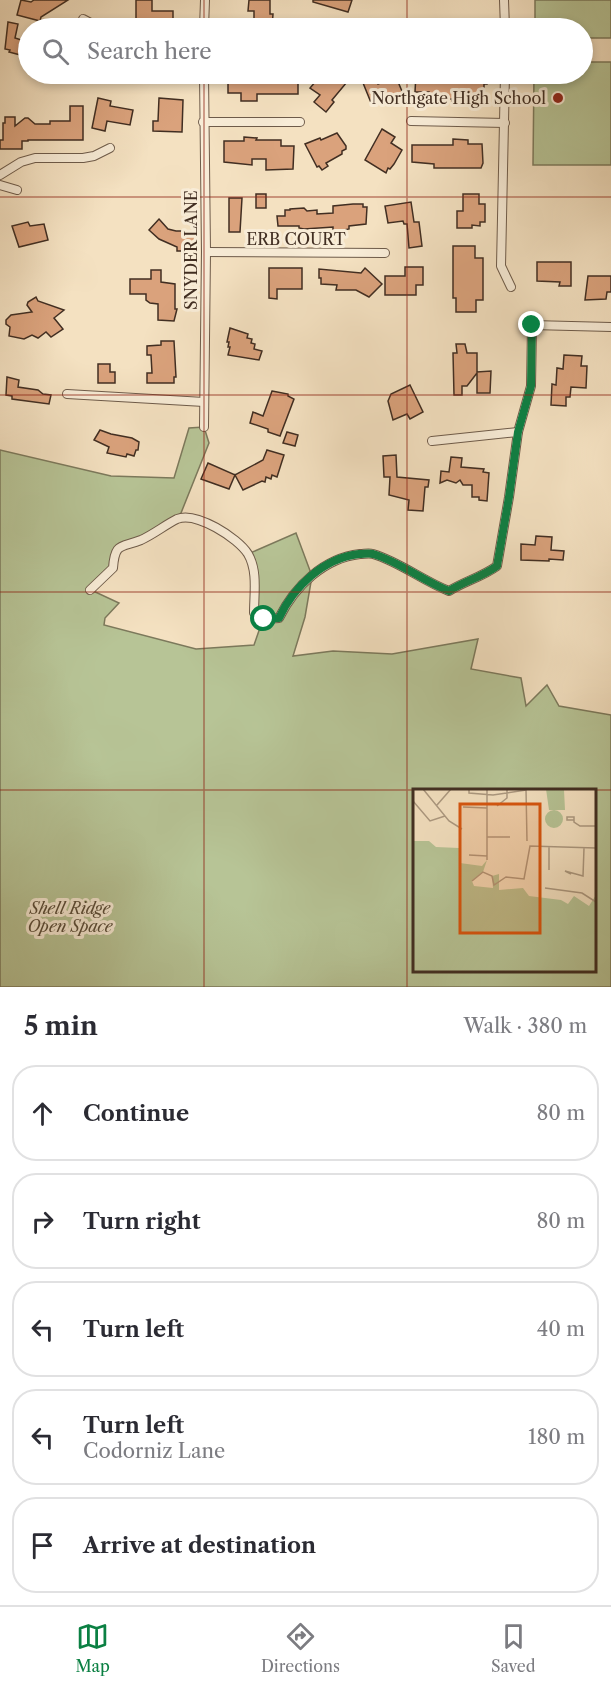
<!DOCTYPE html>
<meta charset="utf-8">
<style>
:root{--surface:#fff;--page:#f7f7f7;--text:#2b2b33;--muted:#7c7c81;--line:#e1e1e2;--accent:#0b8043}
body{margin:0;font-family:"Libre Caslon Text",serif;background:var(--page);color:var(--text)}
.stop{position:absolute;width:18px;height:18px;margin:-14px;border:4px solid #0b8043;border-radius:50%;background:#fff}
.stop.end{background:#0b8043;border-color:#fff;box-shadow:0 2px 6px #0008}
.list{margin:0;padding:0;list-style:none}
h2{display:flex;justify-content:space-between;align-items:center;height:78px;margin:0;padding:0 24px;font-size:26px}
h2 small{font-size:20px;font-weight:400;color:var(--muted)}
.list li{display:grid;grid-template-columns:39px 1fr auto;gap:18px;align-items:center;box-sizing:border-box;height:96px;margin:0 12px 12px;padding:0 12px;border:2px solid var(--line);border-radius:24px}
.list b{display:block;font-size:22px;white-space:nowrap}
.list p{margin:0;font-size:20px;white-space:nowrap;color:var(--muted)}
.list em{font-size:20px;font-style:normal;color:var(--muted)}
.icon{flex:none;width:33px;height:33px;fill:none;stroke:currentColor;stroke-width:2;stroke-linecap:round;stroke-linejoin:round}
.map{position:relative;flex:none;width:611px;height:987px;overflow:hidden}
.search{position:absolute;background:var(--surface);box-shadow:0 3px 9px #0003;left:18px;right:18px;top:18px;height:66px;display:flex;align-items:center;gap:15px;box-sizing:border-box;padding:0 21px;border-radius:33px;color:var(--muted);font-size:22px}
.sheet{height:618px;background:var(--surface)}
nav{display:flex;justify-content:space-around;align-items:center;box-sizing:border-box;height:84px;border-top:2px solid var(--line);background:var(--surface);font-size:16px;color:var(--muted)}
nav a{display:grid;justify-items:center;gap:3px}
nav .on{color:var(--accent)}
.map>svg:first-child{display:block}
</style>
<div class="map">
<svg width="611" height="987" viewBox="0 0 611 987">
<rect width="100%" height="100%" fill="#f4e1c1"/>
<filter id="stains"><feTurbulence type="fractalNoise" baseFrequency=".00333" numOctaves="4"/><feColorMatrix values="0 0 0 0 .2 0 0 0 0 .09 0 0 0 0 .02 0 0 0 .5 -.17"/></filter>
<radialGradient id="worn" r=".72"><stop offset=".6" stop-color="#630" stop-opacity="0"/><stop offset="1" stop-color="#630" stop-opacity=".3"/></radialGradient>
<g fill="#b7c496" stroke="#7c795c" stroke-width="1.5" fill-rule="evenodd">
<path d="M535,0H611V38H583L582,28H535Z"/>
<path d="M583,62H611V165H533L534,74H582Z"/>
<path d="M204,427L209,443L179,518L161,529L121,545L113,568L91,590L119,603L105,618L104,625L196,649L254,645L263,619L254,613L255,573L248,554L296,533L312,576L305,617L293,656L333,651L392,654L478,639L471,669L521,678L526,706L547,685L559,706L611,715V987H0V450L111,476L174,478L189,428ZM414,790H594V970H414Z"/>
</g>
<g fill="#daa27c" stroke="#412e22" stroke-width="1.5">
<path d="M21,0L31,2L34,0H68L41,17L40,21L17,15Z"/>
<path d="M136,0H152V11H173V22L149,23V21H136Z"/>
<path d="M249,0H270V14H273L272,28H254V11H248Z"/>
<path d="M313,0H352L348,12L313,2Z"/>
<path d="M8,22L18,24L15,38L28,42V57L9,52L10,50L5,49Z"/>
<path d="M228,74L298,76V94H257V101H241V93H228Z"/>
<path d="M322,74H334L347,82L332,100L334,102L326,112L314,102L320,95L310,88Z"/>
<path d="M374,74L378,84L396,77L404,96L372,105L361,78Z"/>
<path d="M416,74H475L481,77H487V84H484V99L452,102V99H428L429,92H415Z"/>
<path d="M98,98L111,101L110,106L133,110L130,125L107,121L105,131L92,128Z"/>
<path d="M159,98L183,100L182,132L153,131V121H158Z"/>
<path d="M70,106H83V140H28V141H22V149H0V140H3V123H5V117H15V126L25,118H28L35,124H50V121H70Z"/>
<path d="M382,129L395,137L391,143L402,150L394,164L390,169L388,168L386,173L365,160Z"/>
<path d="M337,133L346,146V149L342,151V154L326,163L328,166L322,170L319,166L317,167L305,144L320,138L321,140Z"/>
<path d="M244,137L257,138L256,140H281V146H294L293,169L266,170V159H252V165L224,162V141H244Z"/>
<path d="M453,139L468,140V144H482L483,163L481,168H434V164L412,162V145H453Z"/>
<rect x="256" y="194" width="10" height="14"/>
<path d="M463,194H479V204H485V222H480V226L472,225V228H457V211H463Z"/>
<path d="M229,198H242L240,232H229Z"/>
<path d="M411,202L414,222H419L422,246L409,248L407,224H404L403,221L388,223L385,206Z"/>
<path d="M353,204H363V207H367L366,224L349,226V229L344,230H333V227L304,229L299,228V226H278L277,216H285V210H290V209L304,208L307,211L317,210V214L333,213V206Z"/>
<path d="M159,219L168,229L176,231H196V251H177V247L159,239L149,230Z"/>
<path d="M28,222L30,226L44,224L48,240L19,247L12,226Z"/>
<path d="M453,246H475V258H483V300H476V312H456V298H453Z"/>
<path d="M537,262H571V286H559L560,282L537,281Z"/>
<path d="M405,267H423V285H416V295H385V276H405Z"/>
<path d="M269,268H302V289H277V299L269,298Z"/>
<path d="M365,268L382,284L369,297L356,290H336L337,285L321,284V278H319V269L361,273Z"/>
<path d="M151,270H161V282L175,284V309H177L174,321L158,320V304L150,303L146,300V294H130V279H151Z"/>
<path d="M588,276H611V292H607L606,299L585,300Z"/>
<path d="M36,297L38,301L64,310L54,318L63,329L51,337L46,332L38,338L32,335L24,339L9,336L10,327L6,324V320L11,315L32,312L27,305L28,302Z"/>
<path d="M230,328L248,334L247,338L252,339L251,343L255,344L254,349L262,351L259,360L228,355L230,347H228L229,342H227Z"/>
<path d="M161,341H174L176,377H174V383H147V373H152L151,355H147V346L161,345Z"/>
<path d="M456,344H465L467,353H477V372L491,371L490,393H477V373L467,386H462V395H454L453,353H457Z"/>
<path d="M564,355L582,356L581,366H587L586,388L571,387L570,397H566V406L551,405L552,384L556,385L557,368L563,369Z"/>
<path d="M98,364H110V372H115V383H98Z"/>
<path d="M7,377L19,380L18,387L38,390L43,394L51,395L49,404L12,399V396L6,395Z"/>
<path d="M410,385L423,412L410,419L407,414L393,420L388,401L391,394Z"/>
<path d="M272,391L288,394V396L294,399L280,436L268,432V429L250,423L253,412L263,416Z"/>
<path d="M100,430L111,434L132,438L139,442L138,450H136L134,456L127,454L126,457L107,453L109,447L94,440Z"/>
<path d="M287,432L298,435L295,446L283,443Z"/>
<path d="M267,450L284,455L277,477L272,475L271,479L266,477L265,482L262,481L243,490L235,475L229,489L201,479L208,463L235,475L263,460Z"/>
<path d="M396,455L397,477L429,480L428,487H425L423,511L408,510L409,500L389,495L390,477H384L383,456Z"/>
<path d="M451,457L462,458L461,467L484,469L483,472L489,473L487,501L479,500V497H472V485H463L460,480L456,483L447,480L440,483L441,471L449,472Z"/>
<path d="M536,536L552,537L551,550L564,551L563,560L549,559V561L521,560V544L535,545Z"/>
</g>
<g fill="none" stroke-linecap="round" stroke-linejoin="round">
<g stroke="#6e5b4a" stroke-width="10">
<g id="minor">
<path d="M504,0L505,28"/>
<path d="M83,19L100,28"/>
<path d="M204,28L205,0"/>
<path d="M204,74L206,252L204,427"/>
<path d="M505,74L501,266L511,287"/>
<path d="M411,121L505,123"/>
<path d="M203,122H300"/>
<path d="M0,175L21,162L35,158H83L94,156L110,148"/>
<path d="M0,185L17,190"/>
<path d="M206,252L385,253"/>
<path d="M67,394L204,402"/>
<path d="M432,441L518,432"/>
<path d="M90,590L113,568C115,542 121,548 141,540C154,534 165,525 177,519C196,511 238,538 248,554C258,571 254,594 254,613L264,619L279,618C295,586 324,558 360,554C364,554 369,553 373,554C400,562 423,581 449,591C465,581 482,577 497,566L509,497L518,432L531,386L532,325L611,327"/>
</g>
</g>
<use href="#minor" stroke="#f8ecd7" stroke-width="8"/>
</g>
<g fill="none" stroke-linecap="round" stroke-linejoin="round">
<path stroke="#0b8043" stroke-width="8" d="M264,619L279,618C294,586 324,558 359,554C364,554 369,553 373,554C400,562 423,581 449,591C465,581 482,577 497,566L509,497L518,432L531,386L532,325"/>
</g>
<path fill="none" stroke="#8f2418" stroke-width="1.5" stroke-opacity="0.55" d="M204,0V28M407,0V28M204,74V987M407,74V987M0,197H611M0,395H611M0,592H611M0,790H611"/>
<circle fill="#8f2418" stroke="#f8ecd7" stroke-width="2" cx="558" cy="98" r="6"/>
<g text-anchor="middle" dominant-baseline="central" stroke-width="6" stroke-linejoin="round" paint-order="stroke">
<g font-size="16" fill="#412e22" stroke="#f8ecd7" text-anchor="end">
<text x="546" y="98">Northgate High School</text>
</g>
<g font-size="16" fill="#412e22" stroke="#f8ecd7">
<text x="296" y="239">ERB COURT</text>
<text transform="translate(191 250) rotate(-90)">SNYDER LANE</text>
</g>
<g font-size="16" font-style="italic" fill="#594c39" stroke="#f8ecd7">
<text x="70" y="908">Shell Ridge<tspan x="70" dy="18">Open Space</tspan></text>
</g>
</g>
<g transform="translate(413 789)">
<rect width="183" height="183" fill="#f4e1c1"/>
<path d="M133,0L151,1L152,21H136ZM132 30a9 9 0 1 1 18 0a9 9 0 1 1-18 0ZM1,52H16L23,58L46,59L47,74L69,77L74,71L70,83L59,92L61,97L80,99L79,87L86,85V101L110,99L116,107L148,111L155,115L161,107L176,117L183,106V183H0Z" fill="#b7c496"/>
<path fill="none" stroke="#ac9981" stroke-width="1.5" d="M10,0L36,32L49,40M56,0V4L80,6L113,1M113,0L114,52M0,12L17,32L32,27M24,16L38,0M84,17L94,9V1M50,18L74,19M161,31H154V28H161V33L167,37H183M74,48H97M56,66L74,67M74,71V0M136,81V58M158,85L152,82L170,87L171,59M59,92L70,83L79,87L81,96L93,88L111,90L117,57L183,59M132,99L169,104L183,113"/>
<path fill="#d7550e" fill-opacity="0.15" stroke="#d7550e" stroke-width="3" d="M47,15H127V144H47Z"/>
<rect width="183" height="183" fill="none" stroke="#412e22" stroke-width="3"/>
</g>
<rect width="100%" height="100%" filter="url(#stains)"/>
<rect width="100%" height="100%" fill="url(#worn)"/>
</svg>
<div class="stop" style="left:264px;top:619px"></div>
<div class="stop end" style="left:532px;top:325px"></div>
<div class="search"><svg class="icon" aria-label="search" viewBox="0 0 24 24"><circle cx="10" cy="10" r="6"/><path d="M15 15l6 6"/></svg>Search here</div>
</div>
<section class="sheet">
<h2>5 min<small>Walk · 380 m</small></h2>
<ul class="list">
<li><svg class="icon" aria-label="ahead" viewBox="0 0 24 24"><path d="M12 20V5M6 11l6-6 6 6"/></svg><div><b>Continue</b></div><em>80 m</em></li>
<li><svg class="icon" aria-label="right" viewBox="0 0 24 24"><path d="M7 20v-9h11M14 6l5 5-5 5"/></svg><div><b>Turn right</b></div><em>80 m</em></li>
<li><svg class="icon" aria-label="left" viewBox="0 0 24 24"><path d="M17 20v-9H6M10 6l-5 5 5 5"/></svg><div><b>Turn left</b></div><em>40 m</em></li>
<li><svg class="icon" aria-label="left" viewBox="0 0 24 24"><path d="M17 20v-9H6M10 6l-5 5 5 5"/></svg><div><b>Turn left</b><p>Codorniz Lane</p></div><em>180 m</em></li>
<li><svg class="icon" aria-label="arrive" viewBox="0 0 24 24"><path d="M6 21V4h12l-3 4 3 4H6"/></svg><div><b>Arrive at destination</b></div></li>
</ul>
</section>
<nav>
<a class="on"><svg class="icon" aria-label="map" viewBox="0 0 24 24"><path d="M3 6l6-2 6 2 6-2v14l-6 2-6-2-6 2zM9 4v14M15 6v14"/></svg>Map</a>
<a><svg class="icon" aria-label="directions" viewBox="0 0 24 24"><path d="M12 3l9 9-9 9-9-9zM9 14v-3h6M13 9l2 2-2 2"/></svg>Directions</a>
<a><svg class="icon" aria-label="saved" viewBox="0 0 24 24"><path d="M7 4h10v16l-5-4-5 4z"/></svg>Saved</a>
</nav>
